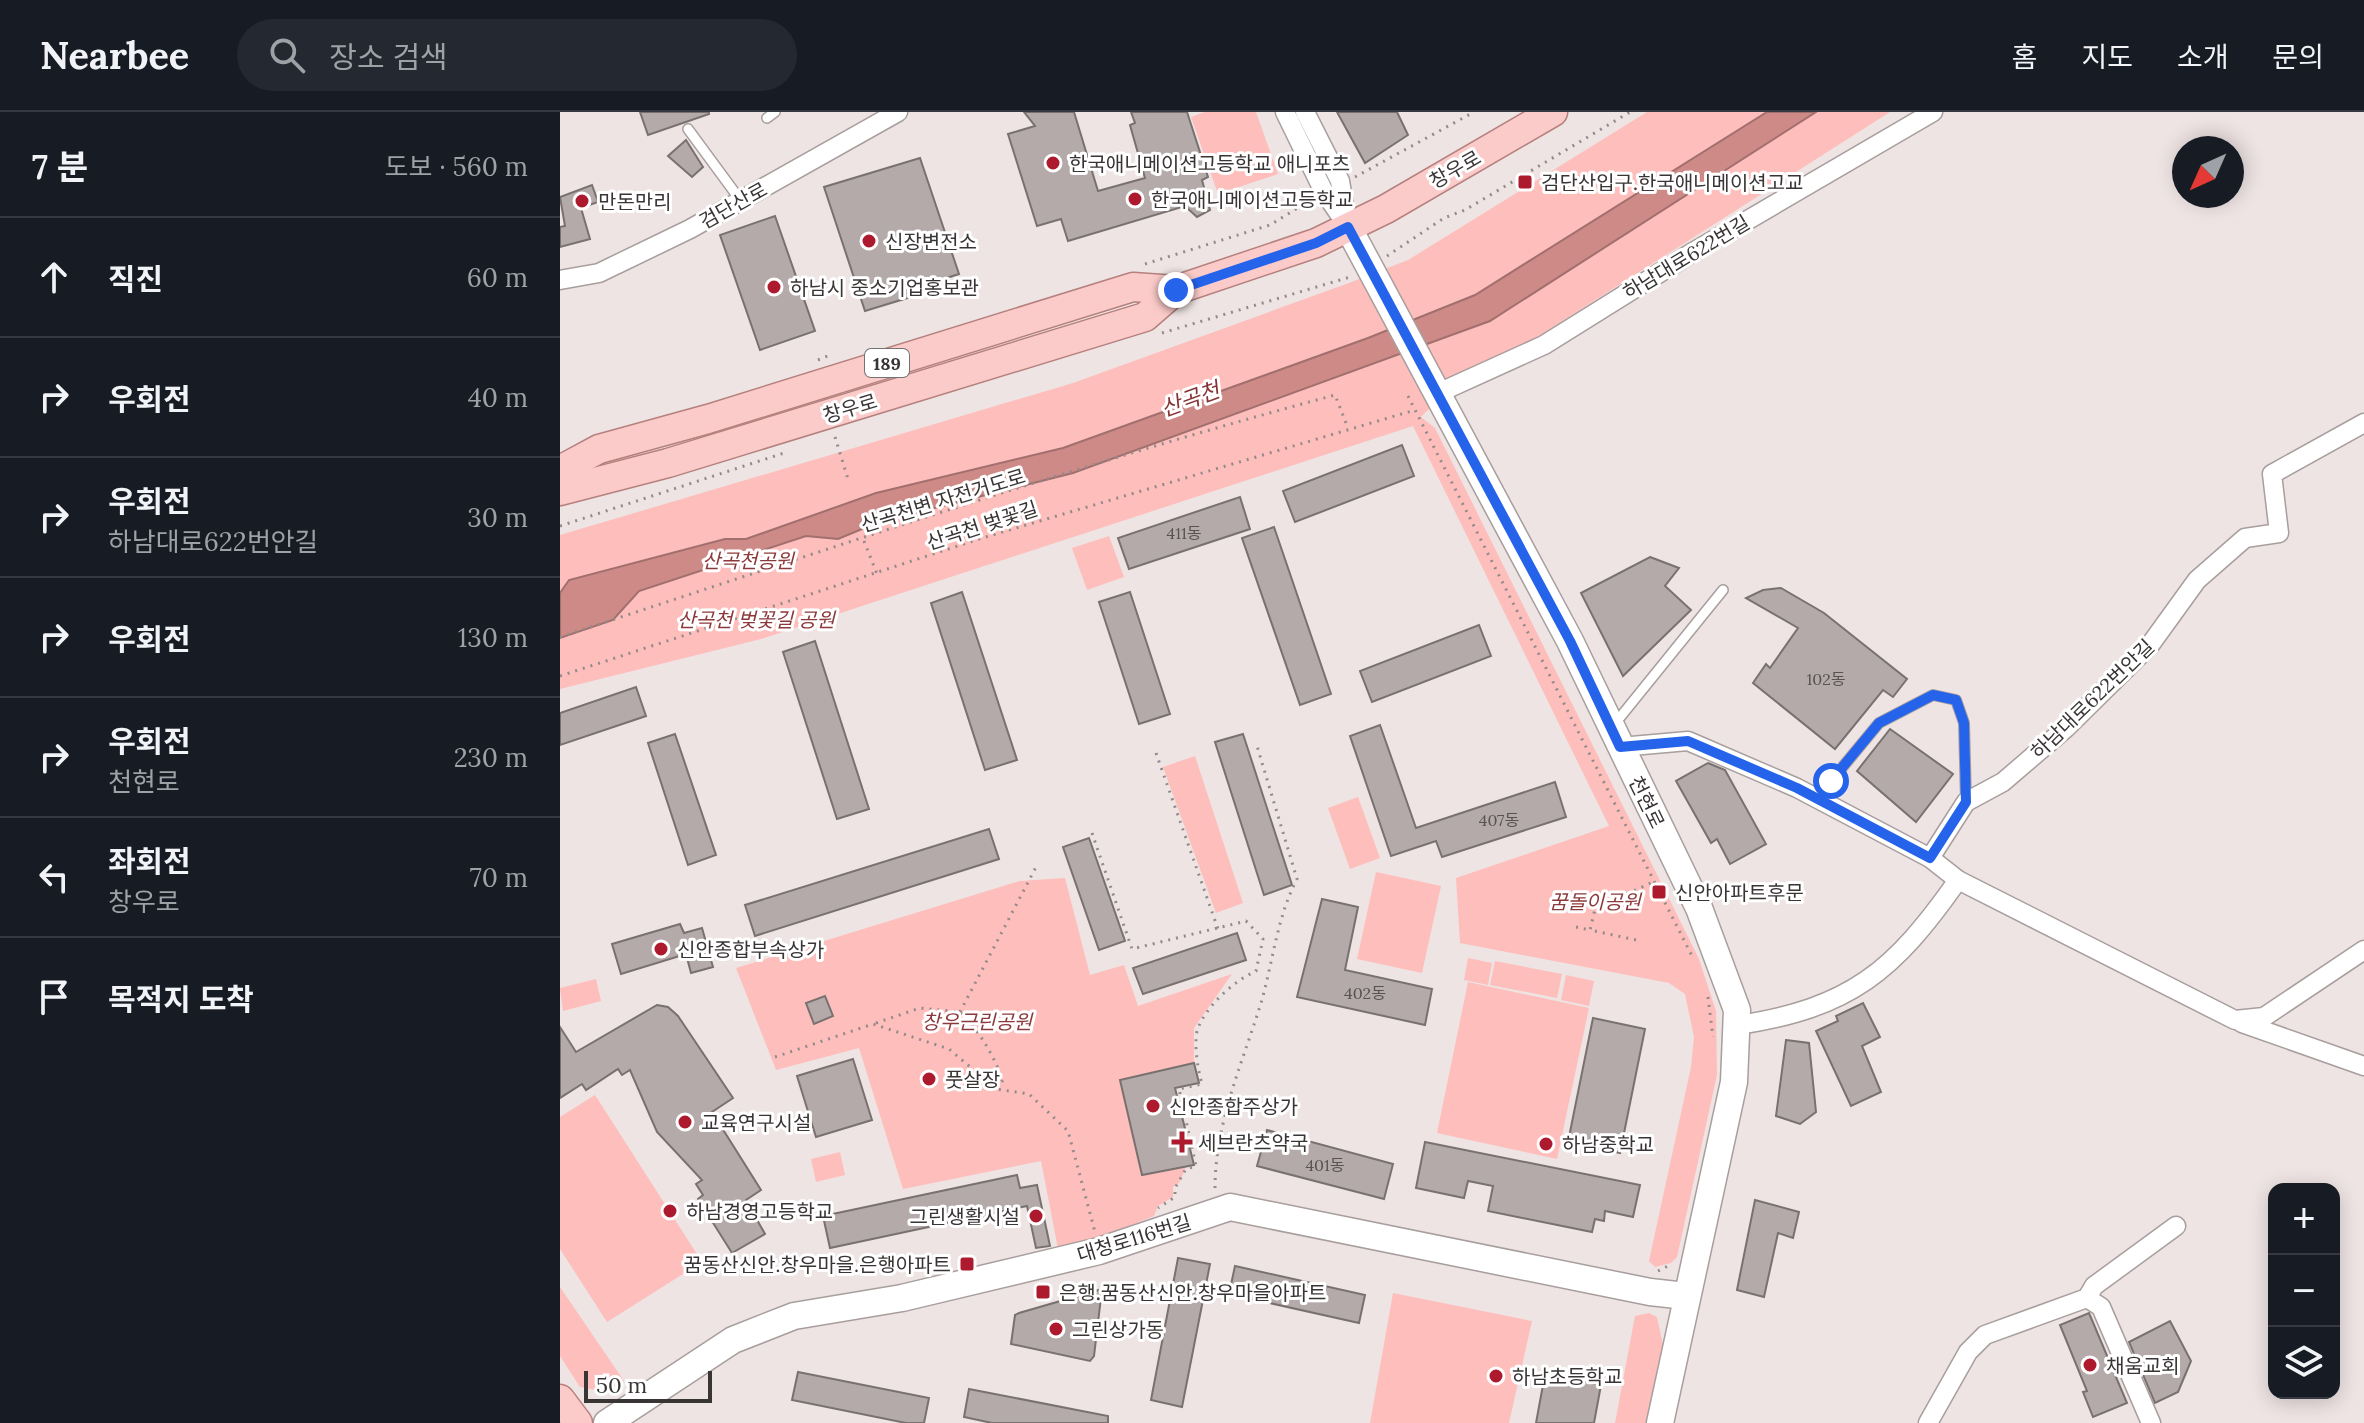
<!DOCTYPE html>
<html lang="ko">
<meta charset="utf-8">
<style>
:root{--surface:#171b24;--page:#242831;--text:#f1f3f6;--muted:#9ea1a6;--line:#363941}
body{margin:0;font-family:Lora,"Noto Sans KR",serif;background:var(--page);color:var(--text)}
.controls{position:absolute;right:24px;bottom:24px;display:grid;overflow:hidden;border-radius:16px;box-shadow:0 4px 20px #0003}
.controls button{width:72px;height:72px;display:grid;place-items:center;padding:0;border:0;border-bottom:2px solid var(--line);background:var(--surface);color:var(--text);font:40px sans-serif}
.compass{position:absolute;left:1612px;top:24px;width:72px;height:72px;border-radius:50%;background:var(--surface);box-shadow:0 4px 20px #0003;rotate:225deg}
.scale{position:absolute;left:24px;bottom:20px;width:128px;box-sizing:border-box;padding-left:8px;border:4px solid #393535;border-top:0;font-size:22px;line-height:28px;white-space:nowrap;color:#393535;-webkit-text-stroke:6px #fff;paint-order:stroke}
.stop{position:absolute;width:24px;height:24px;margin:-18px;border:6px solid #2563eb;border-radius:50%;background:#fff}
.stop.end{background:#2563eb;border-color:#fff;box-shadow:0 2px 8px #0008}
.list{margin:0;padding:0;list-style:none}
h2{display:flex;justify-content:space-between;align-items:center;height:104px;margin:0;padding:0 32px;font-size:34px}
h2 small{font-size:26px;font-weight:400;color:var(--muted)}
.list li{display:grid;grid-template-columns:52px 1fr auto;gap:24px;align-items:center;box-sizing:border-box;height:120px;padding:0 32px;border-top:2px solid var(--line)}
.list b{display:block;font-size:30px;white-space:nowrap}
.list p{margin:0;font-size:26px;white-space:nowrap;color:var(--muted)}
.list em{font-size:26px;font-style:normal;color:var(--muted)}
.icon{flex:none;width:44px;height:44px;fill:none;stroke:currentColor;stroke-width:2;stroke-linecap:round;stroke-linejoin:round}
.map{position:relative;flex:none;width:1804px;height:1311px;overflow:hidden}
header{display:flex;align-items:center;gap:48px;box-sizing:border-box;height:112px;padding:0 40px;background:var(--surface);border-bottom:2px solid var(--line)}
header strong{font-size:38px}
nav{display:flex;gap:44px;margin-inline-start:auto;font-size:28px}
.search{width:560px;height:72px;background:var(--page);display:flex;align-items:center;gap:20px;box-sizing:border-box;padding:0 28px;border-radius:44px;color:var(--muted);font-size:30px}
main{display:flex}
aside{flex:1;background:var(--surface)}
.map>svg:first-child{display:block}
</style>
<header>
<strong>Nearbee</strong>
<div class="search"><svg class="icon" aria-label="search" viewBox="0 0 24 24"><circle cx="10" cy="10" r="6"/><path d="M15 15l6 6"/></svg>장소 검색</div>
<nav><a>홈</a><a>지도</a><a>소개</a><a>문의</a></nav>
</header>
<main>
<aside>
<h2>7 분<small>도보 · 560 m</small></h2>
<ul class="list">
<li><svg class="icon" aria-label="ahead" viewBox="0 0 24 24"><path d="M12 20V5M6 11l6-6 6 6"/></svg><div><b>직진</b></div><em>60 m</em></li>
<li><svg class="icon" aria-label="right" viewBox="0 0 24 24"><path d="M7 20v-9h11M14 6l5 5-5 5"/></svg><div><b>우회전</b></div><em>40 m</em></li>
<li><svg class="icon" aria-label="right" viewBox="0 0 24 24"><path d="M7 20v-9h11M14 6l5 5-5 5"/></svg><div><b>우회전</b><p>하남대로622번안길</p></div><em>30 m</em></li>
<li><svg class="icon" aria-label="right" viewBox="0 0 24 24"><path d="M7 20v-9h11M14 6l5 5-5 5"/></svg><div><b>우회전</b></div><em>130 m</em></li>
<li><svg class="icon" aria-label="right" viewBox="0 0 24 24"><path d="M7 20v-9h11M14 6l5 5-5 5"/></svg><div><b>우회전</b><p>천현로</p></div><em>230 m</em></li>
<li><svg class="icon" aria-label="left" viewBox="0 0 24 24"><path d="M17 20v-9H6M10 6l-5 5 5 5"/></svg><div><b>좌회전</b><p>창우로</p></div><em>70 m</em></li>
<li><svg class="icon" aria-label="arrive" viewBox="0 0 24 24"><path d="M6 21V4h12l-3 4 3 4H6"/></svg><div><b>목적지 도착</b></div></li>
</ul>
</aside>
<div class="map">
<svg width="1804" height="1311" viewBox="0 0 1804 1311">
<rect width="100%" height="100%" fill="#eee4e3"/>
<g fill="#febebb">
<path d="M645,0H696L718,62L658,82L631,5Z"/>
<path d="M1087,0H1330L932,254L899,267L861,305L875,316L1139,847L1156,899L1157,963L1117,1145L1111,1151L1095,1155L1089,1149L1131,955L1134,925L1125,882L1109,871L900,831L896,766L1049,714L853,314L201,527L0,577V423L513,271L789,171L848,148Z"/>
<path d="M549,424L564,465L527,478L512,436Z"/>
<path d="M635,644L683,791L656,801L603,655Z"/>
<path d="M798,685L820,746L790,757L768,696Z"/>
<path d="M816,760L881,774L862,861L797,847Z"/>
<path d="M505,766L530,863L564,853L578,894L672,862L634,916V951L560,968L582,1063L626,1055L619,1071L613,1075V1085L598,1094L594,1104L499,1142L481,1049L343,1077L299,936L216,958L176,856L460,769Z"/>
<path d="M908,846L932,851L928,873L904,868Z"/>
<path d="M935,849L1002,862L997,886L930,873Z"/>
<path d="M1006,863L1034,869L1029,894L1001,888Z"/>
<path d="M36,867L41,889L3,899L0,876Z"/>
<path d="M908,870L1029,896L997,1047L877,1021Z"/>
<path d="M35,983L142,1150L47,1210L0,1137V1005Z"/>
<path d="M280,1040L285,1063L256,1070L251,1047Z"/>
<path d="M0,1175L64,1269L46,1280L20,1275L0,1244Z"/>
<path d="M833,1181L972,1209L949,1311H810Z"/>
<path d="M1089,1201L1097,1205L1103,1233L1088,1311H1055L1075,1204Z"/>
</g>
<path fill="#ce8a87" stroke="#a1706e" stroke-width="2" d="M1207,0H1256L930,209L513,361L319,410L278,427L246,424L79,479L53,508L0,526V481L9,468L165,427H186L316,381L503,336L808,226L915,183Z"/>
<g fill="#b4aaaa" stroke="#797170" stroke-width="2">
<path d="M80,0H149V2L88,23Z"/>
<path d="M464,0H514L538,79L585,66L570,13L575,11L571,0H627L648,65L642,68L650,98L637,105L625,94L508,129L501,107L477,114L448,22L475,14Z"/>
<path d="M777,0H837L848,23L805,51Z"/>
<path d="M126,28L143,55L132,65L108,44Z"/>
<path d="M360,46L399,162L352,177L354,184L305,199L264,75Z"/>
<path d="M32,73L38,90L21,96L30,127L0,135V115L5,114L0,85Z"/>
<path d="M215,104L255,219L200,238L160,123Z"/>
<path d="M842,333L854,364L735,410L723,379Z"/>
<path d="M680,385L690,417L569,457L558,426Z"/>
<path d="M714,415L771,582L740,593L682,426Z"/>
<path d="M1090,445L1119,456L1105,474L1131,498L1063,564L1021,481Z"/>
<path d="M1221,476L1264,501L1347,567L1333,585L1323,578L1275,637L1193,571L1206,552L1210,556L1238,516L1186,486L1203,478Z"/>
<path d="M402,480L457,648L425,658L371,491Z"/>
<path d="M570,480L610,602L579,612L539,490Z"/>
<path d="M919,513L931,544L812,590L800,559Z"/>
<path d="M255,529L309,697L277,707L223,540Z"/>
<path d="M76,575L86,604L0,633V601Z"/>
<path d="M820,613L856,716L995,670L1006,705L882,745L876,729L831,744L790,624Z"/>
<path d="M1330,617L1393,662L1356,710L1297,659Z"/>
<path d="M115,622L156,743L128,753L88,631Z"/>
<path d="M683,622L732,773L704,783L655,630Z"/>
<path d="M1148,651L1165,658L1206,732L1170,752L1157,727L1151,731L1116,669Z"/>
<path d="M429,717L439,747L195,824L185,793Z"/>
<path d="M529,726L565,829L539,838L503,735Z"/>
<path d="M762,787L798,795L785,858L872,877L865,913L737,885Z"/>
<path d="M120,812L124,821L142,816L153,855L131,861L126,842L61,862L52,832Z"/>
<path d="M677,821L686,848L583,882L573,856Z"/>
<path d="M265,884L273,904L254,912L246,891Z"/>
<path d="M1303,891L1320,925L1302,934L1321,980L1291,994L1256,919L1278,909L1276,904Z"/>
<path d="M97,893L108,895L118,904L173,986L152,1000L201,1078L186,1088L205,1122L172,1141L138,1087L143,1083L136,1072L142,1068L97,1020L70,958L62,963L58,957L26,978L22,972L0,986V915L16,940Z"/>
<path d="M1033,906L1085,917L1060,1041L1008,1030Z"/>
<path d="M1226,928L1249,931L1256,1000L1240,1012L1216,1004Z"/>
<path d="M293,947L312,1008L256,1025L237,964Z"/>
<path d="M634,951L639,971L615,976L634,1053L582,1063L560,968Z"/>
<path d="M707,1018L833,1052L824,1087L697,1054Z"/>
<path d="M865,1030L1080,1073L1073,1105L1045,1099L1044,1109L1035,1107L1032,1120L928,1099L933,1074L908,1069L904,1086L856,1076Z"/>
<path d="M457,1063L460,1076L477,1073L490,1134L476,1136L467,1094L270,1136L263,1104Z"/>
<path d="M1195,1088L1239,1100L1233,1126L1218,1121L1204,1185L1177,1178Z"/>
<path d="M618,1146L650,1152L622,1295L591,1288Z"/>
<path d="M675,1154L805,1183L799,1211L669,1182Z"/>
<path d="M542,1177L534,1244L530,1249L451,1232L455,1203L459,1201Z"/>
<path d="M1529,1201L1567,1291L1533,1305L1523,1280L1527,1279L1500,1213Z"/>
<path d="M1610,1209L1631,1249L1618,1280L1595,1291L1569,1230Z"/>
<path d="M238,1260L369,1286L364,1311H346L232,1288Z"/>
<path d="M985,1262L1041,1273L1034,1311H976Z"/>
<path d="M409,1277L548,1304V1311H432L404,1305Z"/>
</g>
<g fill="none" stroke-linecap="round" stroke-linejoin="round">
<g stroke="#a79e9d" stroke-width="12">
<g id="lane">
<path d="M207,6L215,0"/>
<path d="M128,17L181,89"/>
<path d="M1053,614L1163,478"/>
<path d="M1271,669L1319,611L1373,583L1396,588L1404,611L1406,690"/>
</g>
</g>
<g stroke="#a79e9d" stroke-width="21">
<g id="street">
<path d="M725,0L763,78L788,115"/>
<path d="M745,0L780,69L786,104"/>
<path d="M0,168L39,161L130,117L338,0"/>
<path d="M876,282L984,233L1133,140L1373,0"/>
<path d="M1060,635L1128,629L1237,676L1370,746L1398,768C1334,859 1291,896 1178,913"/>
<path d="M1370,746L1406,690L1443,670L1506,616L1590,533L1637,468L1685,426L1719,421L1712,362L1804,311"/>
<path d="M1398,768L1675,908L1704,905L1804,838"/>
<path d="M1682,911L1804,954"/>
<path d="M1527,1186L1541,1195L1591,1311"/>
<path d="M1368,1311L1408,1240L1425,1223L1527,1186L1534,1174L1616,1114"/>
</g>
</g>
<g stroke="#a79e9d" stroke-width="29">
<g id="secondary">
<path d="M788,115L1010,529L1139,796L1177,898L1174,970L1100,1311"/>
<path d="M47,1311L173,1228L234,1204L342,1186L539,1139L670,1095L1090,1180L1126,1184"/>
</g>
</g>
<g stroke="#b5807e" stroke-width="31">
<g id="primary">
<path d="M0,358L39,337L148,307L573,175L616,178L756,131L826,97L993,0"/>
<path d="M0,379L108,351L585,205L616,178"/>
<path d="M0,1287L18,1311"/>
</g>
</g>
<g stroke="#928b8b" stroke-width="3" stroke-dasharray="2 6" stroke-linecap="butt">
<path d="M795,65L914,0"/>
<path d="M827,144L884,106L905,98L1070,0"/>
<path d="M585,152L710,113L749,89"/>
<path d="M602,221L790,165"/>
<path d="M258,248L272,242"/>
<path d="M848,284L1132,844"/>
<path d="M275,325L288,367"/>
<path d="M0,414L224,341"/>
<path d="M304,429L317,462"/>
<path d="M0,525C257,441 514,353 775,283L788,316"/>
<path d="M0,564L419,427L855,298"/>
<path d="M596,641L658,817"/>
<path d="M532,721L572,837L686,809L703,827L696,859C674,869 648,892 638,916C633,929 638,959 642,972L619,977L636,1054L626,1057L615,1076V1085L598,1096"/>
<path d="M1016,815L1030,818"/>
<path d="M1076,828L1030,818L1035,797L1095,769"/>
<path d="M1148,885L1153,925"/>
<path d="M400,900L476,755"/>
<path d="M316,911L360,896L400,900C421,921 432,941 443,968L436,977"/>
<path d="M215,945L313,912L389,937L436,977L469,982L508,1019L535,1120"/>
<path d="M655,1076C655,1012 682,952 701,891C713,850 717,805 737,767L697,634"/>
<path d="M1098,1159L1112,1152"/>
</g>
<use href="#lane" stroke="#fff" stroke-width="9"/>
<use href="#street" stroke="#fff" stroke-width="18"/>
<use href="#secondary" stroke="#fff" stroke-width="26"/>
<use href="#primary" stroke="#fbcbc9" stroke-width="28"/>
</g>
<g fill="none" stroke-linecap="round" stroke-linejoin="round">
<path stroke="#2563eb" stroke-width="10" d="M616,178L756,131L788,115L1010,529L1060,635L1128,629L1237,676L1370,746L1406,690L1404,611L1396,588L1373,583L1319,611L1271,669"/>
</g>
<g fill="#ad192d" stroke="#fff" stroke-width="3">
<circle cx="493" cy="51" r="8"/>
<rect x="957" y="62" width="16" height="16" rx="4"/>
<circle cx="575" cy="87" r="8"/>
<circle cx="22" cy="89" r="8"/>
<circle cx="309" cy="129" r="8"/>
<circle cx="214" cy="175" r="8"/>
<rect x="1091" y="772" width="16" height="16" rx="4"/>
<circle cx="101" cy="837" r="8"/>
<circle cx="369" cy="967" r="8"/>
<circle cx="593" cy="994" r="8"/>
<circle cx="125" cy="1010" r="8"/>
<path d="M618 1018h8v8h8v8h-8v8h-8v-8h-8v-8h8z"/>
<circle cx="986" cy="1032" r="8"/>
<circle cx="110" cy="1099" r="8"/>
<circle cx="476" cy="1104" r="8"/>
<rect x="399" y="1144" width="16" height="16" rx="4"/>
<rect x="475" y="1172" width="16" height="16" rx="4"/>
<circle cx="496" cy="1217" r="8"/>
<circle cx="1530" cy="1253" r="8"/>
<circle cx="936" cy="1264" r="8"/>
</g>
<g text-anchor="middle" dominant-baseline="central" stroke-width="6" stroke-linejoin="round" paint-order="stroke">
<g font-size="16" fill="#585252">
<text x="624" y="421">411동</text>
<text x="1266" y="567">102동</text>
<text x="939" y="708">407동</text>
<text x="805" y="881">402동</text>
<text x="765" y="1053">401동</text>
</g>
<rect fill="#fff" stroke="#747272" stroke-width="2" x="305" y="237" width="44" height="28" rx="6"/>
<g font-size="18" font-weight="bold" fill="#393535">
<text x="327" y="251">189</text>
</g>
<g font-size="20" fill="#393535" stroke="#fff" text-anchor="start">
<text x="509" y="51">한국애니메이션고등학교 애니포츠</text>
<text x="981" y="70">검단산입구.한국애니메이션고교</text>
<text x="591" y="87">한국애니메이션고등학교</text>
<text x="38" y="89">만돈만리</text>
<text x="325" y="129">신장변전소</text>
<text x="230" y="175">하남시 중소기업홍보관</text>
<text x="1115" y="780">신안아파트후문</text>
<text x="117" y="837">신안종합부속상가</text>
<text x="385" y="967">풋살장</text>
<text x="609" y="994">신안종합주상가</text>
<text x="141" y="1010">교육연구시설</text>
<text x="638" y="1030">세브란츠약국</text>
<text x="1002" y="1032">하남중학교</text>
<text x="126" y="1099">하남경영고등학교</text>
<text x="460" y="1104" text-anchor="end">그린생활시설</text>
<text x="391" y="1152" text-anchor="end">꿈동산신안.창우마을.은행아파트</text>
<text x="499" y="1180">은행.꿈동산신안.창우마을아파트</text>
<text x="512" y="1217">그린상가동</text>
<text x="1546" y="1253">채움교회</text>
<text x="952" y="1264">하남초등학교</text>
</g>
<g font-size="20" fill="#393535" stroke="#fff">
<text transform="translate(895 57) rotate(-30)">창우로</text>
<text transform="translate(173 93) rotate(-29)">검단산로</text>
<text transform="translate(1126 145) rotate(-31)">하남대로622번길</text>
<text transform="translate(290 296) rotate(-17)">창우로</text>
<text transform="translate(383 388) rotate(-17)">산곡천변 자전거도로</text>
<text transform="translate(422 413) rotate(-18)">산곡천 벚꽃길</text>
<text transform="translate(1532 587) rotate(-44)">하남대로622번안길</text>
<text transform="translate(1087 690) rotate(64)">천현로</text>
<text transform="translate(574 1126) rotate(-17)">대청로116번길</text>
</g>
<g font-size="20" font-style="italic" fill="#8c393b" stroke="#fff">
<text x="188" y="448">산곡천공원</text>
<text x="196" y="507">산곡천 벚꽃길 공원</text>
<text x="1035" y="789">꿈돌이공원</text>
<text x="417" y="909">창우근린공원</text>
</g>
<g font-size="22" font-style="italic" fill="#863336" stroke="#fff">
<text transform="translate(630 287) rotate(-20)">산곡천</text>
</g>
</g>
</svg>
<div class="controls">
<button>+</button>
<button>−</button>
<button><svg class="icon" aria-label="layers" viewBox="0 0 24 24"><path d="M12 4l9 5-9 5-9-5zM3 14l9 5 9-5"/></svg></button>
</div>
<svg class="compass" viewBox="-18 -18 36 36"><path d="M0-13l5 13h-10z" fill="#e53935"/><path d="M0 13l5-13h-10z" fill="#9ea1a6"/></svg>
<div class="scale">50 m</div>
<div class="stop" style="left:1271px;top:669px"></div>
<div class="stop end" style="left:616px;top:178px"></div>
</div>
</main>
